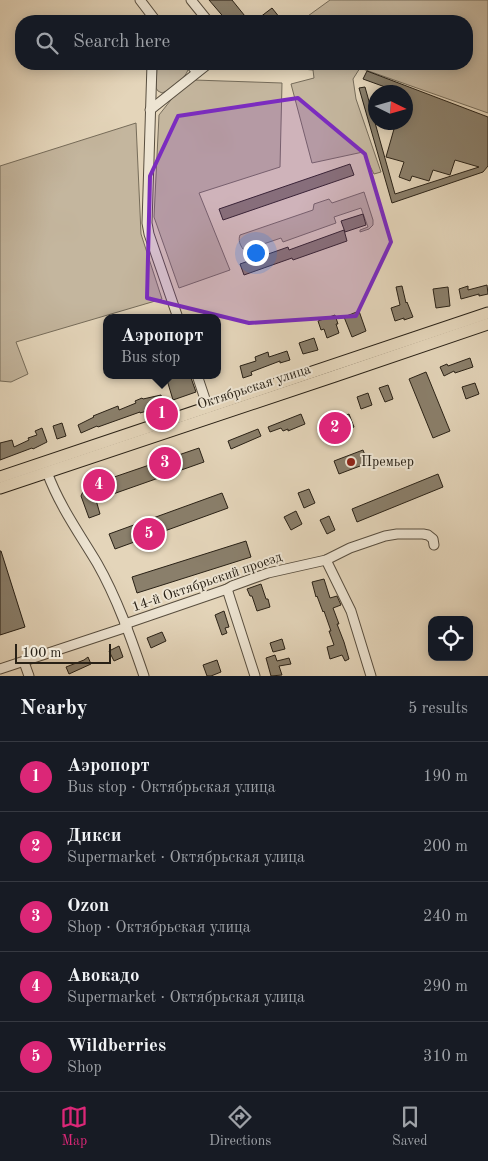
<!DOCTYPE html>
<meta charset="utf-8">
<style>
:root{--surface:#171b24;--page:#20242c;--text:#f1f3f6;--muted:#9ea1a6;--line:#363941;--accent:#db2777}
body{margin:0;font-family:"Old Standard TT",serif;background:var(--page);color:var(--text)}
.controls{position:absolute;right:15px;bottom:15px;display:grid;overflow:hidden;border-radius:10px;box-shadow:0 2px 12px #0003}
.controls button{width:45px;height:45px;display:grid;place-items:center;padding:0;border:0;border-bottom:1px solid var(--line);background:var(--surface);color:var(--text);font:25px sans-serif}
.compass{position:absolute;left:368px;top:85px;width:45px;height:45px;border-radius:50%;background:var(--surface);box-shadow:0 2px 12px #0003;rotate:95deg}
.scale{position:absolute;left:15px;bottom:12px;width:96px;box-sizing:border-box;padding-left:5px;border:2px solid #292116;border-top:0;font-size:14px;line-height:18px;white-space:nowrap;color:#292116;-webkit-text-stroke:4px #ede4d2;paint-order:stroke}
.you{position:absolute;left:255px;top:252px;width:18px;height:18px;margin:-12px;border:4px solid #fff;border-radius:50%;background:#1a73e8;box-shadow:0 0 0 8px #1a73e833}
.badge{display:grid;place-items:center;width:32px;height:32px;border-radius:50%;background:var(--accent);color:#fff;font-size:16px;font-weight:700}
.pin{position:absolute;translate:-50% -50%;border:2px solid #fff;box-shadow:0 1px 5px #0006}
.popup{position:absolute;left:103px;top:314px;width:118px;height:65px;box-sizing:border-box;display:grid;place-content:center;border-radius:10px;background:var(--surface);filter:drop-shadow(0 1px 4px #0005);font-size:16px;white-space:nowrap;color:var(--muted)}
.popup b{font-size:19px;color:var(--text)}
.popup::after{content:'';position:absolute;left:50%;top:100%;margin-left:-10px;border:10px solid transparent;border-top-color:var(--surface)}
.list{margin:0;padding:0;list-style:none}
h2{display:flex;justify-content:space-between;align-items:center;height:65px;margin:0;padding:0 20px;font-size:21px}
h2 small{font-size:16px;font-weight:400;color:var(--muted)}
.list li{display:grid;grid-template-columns:32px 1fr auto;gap:15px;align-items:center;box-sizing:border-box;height:70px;padding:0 20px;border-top:1px solid var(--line)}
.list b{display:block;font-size:19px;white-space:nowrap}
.list p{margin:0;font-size:16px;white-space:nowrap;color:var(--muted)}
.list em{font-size:16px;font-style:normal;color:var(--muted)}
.icon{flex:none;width:28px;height:28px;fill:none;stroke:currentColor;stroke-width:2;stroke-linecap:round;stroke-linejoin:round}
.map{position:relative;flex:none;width:488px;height:676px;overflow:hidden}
.search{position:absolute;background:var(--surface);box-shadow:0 2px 12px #0003;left:15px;right:15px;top:15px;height:55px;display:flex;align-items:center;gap:12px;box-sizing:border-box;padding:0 18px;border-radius:20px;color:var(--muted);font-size:19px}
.sheet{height:415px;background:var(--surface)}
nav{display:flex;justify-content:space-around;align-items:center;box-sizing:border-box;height:70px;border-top:1px solid var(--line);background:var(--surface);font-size:14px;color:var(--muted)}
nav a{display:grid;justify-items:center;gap:2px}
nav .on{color:var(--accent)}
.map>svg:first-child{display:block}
</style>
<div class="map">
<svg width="488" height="676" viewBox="0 0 488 676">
<rect width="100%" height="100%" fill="#e4d5ba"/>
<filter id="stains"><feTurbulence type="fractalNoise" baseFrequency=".004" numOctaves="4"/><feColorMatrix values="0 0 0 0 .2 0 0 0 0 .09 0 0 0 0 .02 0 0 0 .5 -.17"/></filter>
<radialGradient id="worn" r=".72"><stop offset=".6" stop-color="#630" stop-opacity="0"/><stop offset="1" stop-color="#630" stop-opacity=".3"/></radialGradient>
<g fill="#c4b69e" stroke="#766c5a">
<path d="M330,0H488V113L360,68L353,79L356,99L381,172L374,174L363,152L312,163L291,84L314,78L313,70L302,69L298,64H467V21H301Z"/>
<path d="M157,64H186L188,70C184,80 172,89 162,93L158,91L156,88Z"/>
<path d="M194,80L282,83L280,167L199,193L230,270L179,288L154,217L159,115L174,96Z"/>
<path d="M136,123L141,234L162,299L16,342L28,374L11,382L0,381V166Z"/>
<path d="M364,192L373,220V225L369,229L360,232V230L368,227L361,208L334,217L336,223L283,242L281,238L246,250L243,249C240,245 238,240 240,235L313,210L314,204L329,199L332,203Z"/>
</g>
<g fill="#8a7f6b" stroke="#292116">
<path d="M209,0H232L249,21H227Z"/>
<path d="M272,8L280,18L276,21H255Z"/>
<path d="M367,71L488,117V166L483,172L392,203L359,88L365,87L395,194L479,167L455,160L450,175L433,170L429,181L412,176L410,181L399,177L404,162L386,157L394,129L379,123V122H406V92H399L363,79Z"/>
<path d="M350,164L354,175L223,220L219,209Z"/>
<path d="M363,214L366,225L345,232L341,221Z"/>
<path d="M344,230L347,241L293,260L292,258L244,275L240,264L288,247L289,250Z"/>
<path d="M487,285L488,294L479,296V294L461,299L459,289L468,286V290Z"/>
<path d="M402,286L406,303L407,302L413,317L404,320V318L395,321L391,308L400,305L396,287Z"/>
<path d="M448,287L450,306L436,308L433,289Z"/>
<path d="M359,311L366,331L352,337L344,317Z"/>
<path d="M335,315L338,324H336L339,333L327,338L324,329L321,330L318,321Z"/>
<path d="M314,338L318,350L303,354L299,343Z"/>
<path d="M287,351L290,360L280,363V361L251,372L252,375L243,378L240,366L256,361L255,357L268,352L269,357Z"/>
<path d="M470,358L473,367L455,373L454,371L444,376L440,367L447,364L448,366Z"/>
<path d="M426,372L450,431L433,438L409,379Z"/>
<path d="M181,375H190L196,392L173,400L167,380Z"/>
<path d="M475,383L479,394L466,399L462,387Z"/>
<path d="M388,385L393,399L385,402L379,388Z"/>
<path d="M368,393L372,405L361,409L357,397Z"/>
<path d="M161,395L163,403L146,408L147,411L140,413V412L98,427L97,426L81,433L78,425L94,417L93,416L118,406L119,410L136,403L135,401L142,398L143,399Z"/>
<path d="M301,414L305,424L288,431V429L283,431L281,428L270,432L268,427Z"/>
<path d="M349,414L354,427L326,438L321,425Z"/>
<path d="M62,423L66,436L57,439L53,426Z"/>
<path d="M42,428L47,442L33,449L32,448L0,460V443L12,440L14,447L29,440L28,438L37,435L35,431Z"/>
<path d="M258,429L261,436L231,449L228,441Z"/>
<path d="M199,448L204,462L96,500L100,514L89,518L81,496L85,487Z"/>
<path d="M363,450L368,463L339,474L334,461Z"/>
<path d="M438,474L443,487L357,522L352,509Z"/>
<path d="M309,489L315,503L304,508L298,493Z"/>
<path d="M222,493L228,508L115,549L109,534Z"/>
<path d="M296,511L302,524L291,530L284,517Z"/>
<path d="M329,516L335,530L327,534L320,520Z"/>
<path d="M246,541L251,557L137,593L132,577Z"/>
<path d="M0,551H1L25,627L0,635Z"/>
<path d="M324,579L330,598L337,596L341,605L333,608L339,624H337L344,642L349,659L345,661L342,655L330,659L327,647L334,645L329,631H331L324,611L323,612L317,596L316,597L312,582Z"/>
<path d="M261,584L266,599H268L270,607L257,611L252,596H250L247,589Z"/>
<path d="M224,611L229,627L225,628L227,633L222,635L215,615Z"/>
<path d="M162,632L166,641L151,648L147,638Z"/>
<path d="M282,639L285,649L273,652L270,643Z"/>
<path d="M119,646L123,657L114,661L109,651Z"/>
<path d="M275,655L277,661L289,658L291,664L279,666L282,675L271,676L266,658Z"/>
<path d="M88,657L91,664L69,674L66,667L84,660Z"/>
<path d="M217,660L221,672L211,676H207L203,665Z"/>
</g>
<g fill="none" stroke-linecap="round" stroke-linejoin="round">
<g stroke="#584e3f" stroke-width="11">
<g id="minor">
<path d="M140,0L156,21"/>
<path d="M191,0L208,21"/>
<path d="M152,64L147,223L149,234L178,318"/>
<path d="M190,64L197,72"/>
<path d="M150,110L208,64"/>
<path d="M197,375L208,408"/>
<path d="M47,472C59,505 79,533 97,563C117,598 131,638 144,676"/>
<path d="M326,560L351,611L371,676"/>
<path d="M227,589L255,676"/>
<path d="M125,624L227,589L232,586L268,573L326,560L350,548L385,536L397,534H423L428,535L433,539L434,545"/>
<path d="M24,662L29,676"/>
<path d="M0,669L127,627"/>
</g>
</g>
<g stroke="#292116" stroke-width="13">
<g id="major">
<path d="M0,477L488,313"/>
<path d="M0,488L335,376L488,324"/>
</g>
</g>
<use href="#minor" stroke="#ede4d2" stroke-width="9"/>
<use href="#major" stroke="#e4d5ba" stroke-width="11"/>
</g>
<path fill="#7b2cbf" fill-opacity="0.2" stroke="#7b2cbf" stroke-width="4" stroke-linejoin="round" d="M298,98L365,154L391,242L356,316L249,323L147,298L150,176L178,116Z"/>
<circle fill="#8f2418" stroke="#ede4d2" stroke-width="2" cx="351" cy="462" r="5"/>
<g text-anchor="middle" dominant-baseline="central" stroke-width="4" stroke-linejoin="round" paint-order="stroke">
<g font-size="14" fill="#292116" stroke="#ede4d2">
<text transform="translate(254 387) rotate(-18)">Октябрьская улица</text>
<text transform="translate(207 582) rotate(-19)">14-й Октябрьский проезд</text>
</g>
<g font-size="14" fill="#292116" stroke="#ede4d2" text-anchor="start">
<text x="361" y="462">Премьер</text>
</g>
</g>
<rect width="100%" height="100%" filter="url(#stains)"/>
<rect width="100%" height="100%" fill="url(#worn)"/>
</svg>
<div class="controls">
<button><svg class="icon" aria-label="locate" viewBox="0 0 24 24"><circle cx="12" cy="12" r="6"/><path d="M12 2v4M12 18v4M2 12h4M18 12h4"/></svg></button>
</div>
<svg class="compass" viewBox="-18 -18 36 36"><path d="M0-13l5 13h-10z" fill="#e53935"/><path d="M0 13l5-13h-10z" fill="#9ea1a6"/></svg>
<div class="scale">100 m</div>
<div class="you"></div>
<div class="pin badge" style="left:162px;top:414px">1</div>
<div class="popup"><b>Аэропорт</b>Bus stop</div>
<div class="pin badge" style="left:335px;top:428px">2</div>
<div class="pin badge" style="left:165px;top:463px">3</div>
<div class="pin badge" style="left:99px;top:485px">4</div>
<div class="pin badge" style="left:149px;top:534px">5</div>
<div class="search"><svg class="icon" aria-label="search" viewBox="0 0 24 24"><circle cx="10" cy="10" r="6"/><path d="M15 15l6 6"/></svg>Search here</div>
</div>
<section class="sheet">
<h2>Nearby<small>5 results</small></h2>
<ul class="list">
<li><span class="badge">1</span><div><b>Аэропорт</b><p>Bus stop · Октябрьская улица</p></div><em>190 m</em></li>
<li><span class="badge">2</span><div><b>Дикси</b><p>Supermarket · Октябрьская улица</p></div><em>200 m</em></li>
<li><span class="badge">3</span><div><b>Ozon</b><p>Shop · Октябрьская улица</p></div><em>240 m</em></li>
<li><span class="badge">4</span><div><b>Авокадо</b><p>Supermarket · Октябрьская улица</p></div><em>290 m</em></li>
<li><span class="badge">5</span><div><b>Wildberries</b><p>Shop</p></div><em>310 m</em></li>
</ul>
</section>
<nav>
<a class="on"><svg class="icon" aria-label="map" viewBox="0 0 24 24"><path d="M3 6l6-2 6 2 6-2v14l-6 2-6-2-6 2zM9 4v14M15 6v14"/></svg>Map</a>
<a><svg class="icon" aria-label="directions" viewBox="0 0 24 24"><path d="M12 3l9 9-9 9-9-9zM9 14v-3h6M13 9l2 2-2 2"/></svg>Directions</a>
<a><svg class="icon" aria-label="saved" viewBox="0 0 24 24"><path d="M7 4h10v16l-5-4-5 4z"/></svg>Saved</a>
</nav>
